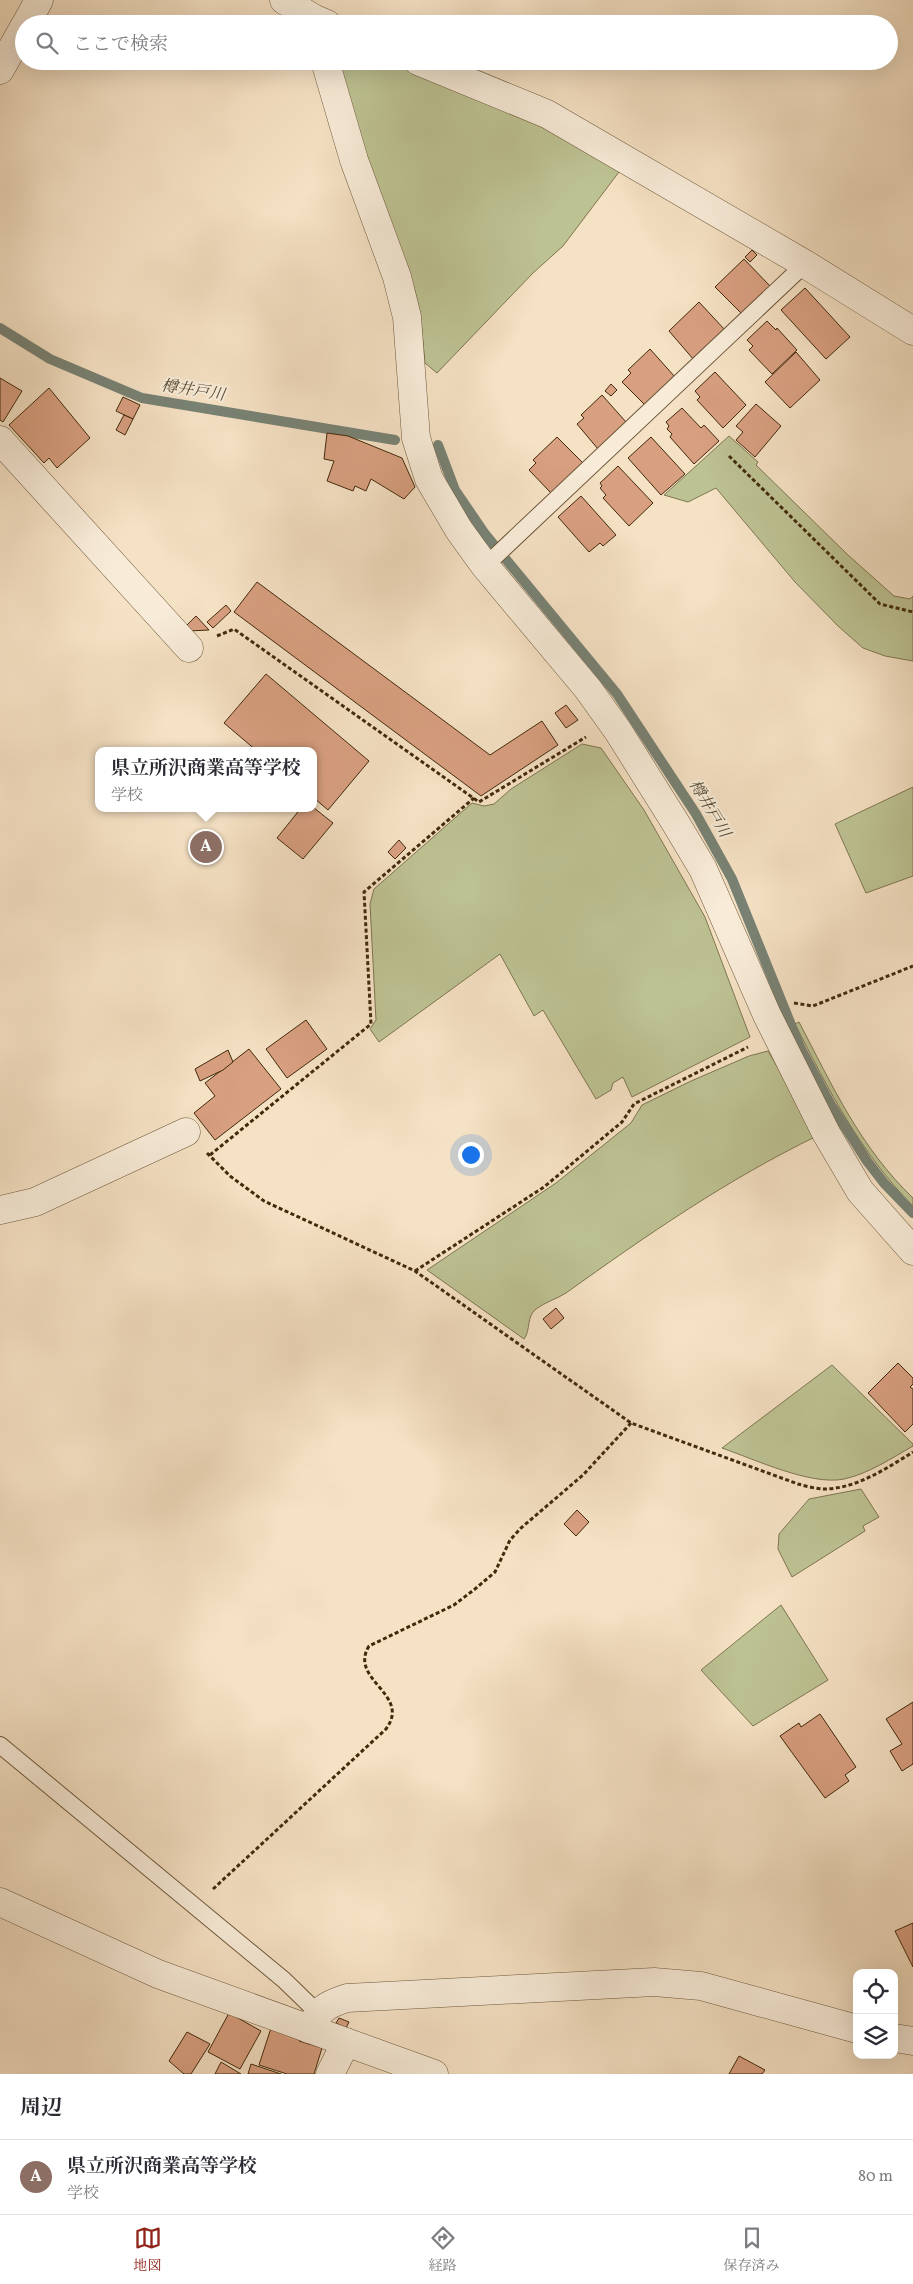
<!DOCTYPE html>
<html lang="ja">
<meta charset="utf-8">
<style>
:root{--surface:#fff;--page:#f2f2f3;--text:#2b2b33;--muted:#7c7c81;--line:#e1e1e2;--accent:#8f2418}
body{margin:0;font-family:Vollkorn,"Noto Serif JP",serif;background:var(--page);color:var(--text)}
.controls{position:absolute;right:15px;bottom:15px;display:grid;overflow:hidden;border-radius:10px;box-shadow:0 5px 20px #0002}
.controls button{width:45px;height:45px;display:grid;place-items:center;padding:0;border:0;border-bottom:1px solid var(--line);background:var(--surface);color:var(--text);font:25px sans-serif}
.you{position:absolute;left:470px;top:1154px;width:18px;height:18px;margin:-12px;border:4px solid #fff;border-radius:50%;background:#1a73e8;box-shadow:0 0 0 8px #1a73e833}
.badge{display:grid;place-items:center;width:32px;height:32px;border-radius:50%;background:var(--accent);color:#fff;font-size:16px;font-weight:700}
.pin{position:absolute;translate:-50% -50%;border:2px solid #fff;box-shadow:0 1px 5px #0006}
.popup{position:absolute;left:95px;top:747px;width:222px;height:65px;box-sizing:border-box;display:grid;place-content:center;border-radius:10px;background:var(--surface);filter:drop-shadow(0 1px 4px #0005);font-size:16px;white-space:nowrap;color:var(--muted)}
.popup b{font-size:19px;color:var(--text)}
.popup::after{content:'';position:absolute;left:50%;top:100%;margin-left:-10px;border:10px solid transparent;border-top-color:var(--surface)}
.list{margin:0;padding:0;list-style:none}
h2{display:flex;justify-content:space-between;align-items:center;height:65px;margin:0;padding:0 20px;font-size:21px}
h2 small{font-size:16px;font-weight:400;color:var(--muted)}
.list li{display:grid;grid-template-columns:32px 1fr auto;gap:15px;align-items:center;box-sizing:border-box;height:75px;padding:0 20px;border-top:1px solid var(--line)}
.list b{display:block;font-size:19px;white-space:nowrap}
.list p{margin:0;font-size:16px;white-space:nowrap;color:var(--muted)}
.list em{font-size:16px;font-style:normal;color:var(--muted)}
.icon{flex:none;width:28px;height:28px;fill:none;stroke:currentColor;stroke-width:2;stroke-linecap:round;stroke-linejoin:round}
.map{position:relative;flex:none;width:913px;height:2074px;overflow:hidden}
.search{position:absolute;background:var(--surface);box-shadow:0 5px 20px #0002;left:15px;right:15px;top:15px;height:55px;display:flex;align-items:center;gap:12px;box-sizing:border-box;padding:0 18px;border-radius:28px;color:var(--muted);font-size:19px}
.sheet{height:140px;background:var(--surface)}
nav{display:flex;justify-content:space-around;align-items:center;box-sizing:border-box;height:70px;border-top:1px solid var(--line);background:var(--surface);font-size:14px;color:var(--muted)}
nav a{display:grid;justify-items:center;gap:2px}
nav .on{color:var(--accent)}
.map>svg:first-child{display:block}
</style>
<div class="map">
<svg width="913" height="2074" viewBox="0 0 913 2074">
<rect width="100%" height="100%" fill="#f5e1c4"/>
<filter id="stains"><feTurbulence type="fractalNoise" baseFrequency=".004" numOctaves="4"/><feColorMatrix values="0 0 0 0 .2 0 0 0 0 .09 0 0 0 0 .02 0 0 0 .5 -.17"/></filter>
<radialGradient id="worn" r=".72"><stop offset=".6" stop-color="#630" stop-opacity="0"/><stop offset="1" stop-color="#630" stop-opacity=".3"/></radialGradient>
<g fill="#bdc293" stroke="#7f7650">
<path d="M338,61H393L510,111L622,168L563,246L533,273L437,373L425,363L420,312L415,291L401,249L356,131Z"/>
<path d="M729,436L758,462L756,465L848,555L894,596L910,599L913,596V661L885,656L863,648L838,626L795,582L716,488L688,502L664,495Z"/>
<path d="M582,744L601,748L644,810L705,917L750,1037L632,1097L623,1077L613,1083L611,1090L596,1099L543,1010L534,1016L500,954L379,1042L370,1029L376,1020L370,904L374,889L472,803L484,806L494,804L511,789Z"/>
<path d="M913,787V876L866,893L835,824Z"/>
<path d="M799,1022C833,1087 860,1147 913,1198V1206C861,1154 828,1089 795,1024Z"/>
<path d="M768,1051L817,1136C728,1179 647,1235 566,1293C557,1299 545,1302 536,1309C526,1317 531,1330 524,1339L427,1270L556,1183L631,1123L642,1105L691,1081L749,1056Z"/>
<path d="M832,1365L913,1444V1446C892,1458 868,1474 844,1479C811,1486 754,1459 722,1448Z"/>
<path d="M861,1489L879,1517L863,1526L865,1531L792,1577L778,1549L779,1534L809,1499Z"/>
<path d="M781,1605L828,1680L753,1726L701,1670Z"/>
</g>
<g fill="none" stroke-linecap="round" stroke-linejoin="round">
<g stroke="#788274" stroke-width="10">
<path d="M0,328L50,359L142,398L395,440"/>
<path d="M438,445L455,490L485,534L617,694L696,814L732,879L800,1047L831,1105L867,1161L884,1183L913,1213"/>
</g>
</g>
<g fill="#d89f80" stroke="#412a0c">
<path d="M752,250L757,255L750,262L745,257Z"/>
<path d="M744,259L770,286L742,314L715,287Z"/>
<path d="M805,288L850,337L826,359L781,310Z"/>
<path d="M699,302L725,330L694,360L669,331Z"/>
<path d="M767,321L776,330L777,328L797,350L772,374L749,350L753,346L747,340Z"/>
<path d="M650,349L675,377L645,405L622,382L631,373L628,370Z"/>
<path d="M796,352L820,380L790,408L765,382Z"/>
<path d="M715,372L746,405L723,428L697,400L700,397L695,391Z"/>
<path d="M0,378L22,391L3,422L0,420Z"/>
<path d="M611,384L617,390L611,396L605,391Z"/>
<path d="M49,388L90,438L57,468L49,458L44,463L9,425Z"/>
<path d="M602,395L626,422L598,449L577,424L584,418L581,415Z"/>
<path d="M123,397L140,405L133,419L116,411Z"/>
<path d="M756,404L781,426L755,457L736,440L743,432L736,426Z"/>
<path d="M682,408L701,428L704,425L719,441L694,464L670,437L672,434L667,429L669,426L666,422Z"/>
<path d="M124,415L133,419L125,435L116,430Z"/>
<path d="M327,433L348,436L402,458L415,487L404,499L371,479L366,491L355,486L353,491L327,481L334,461L324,459Z"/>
<path d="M557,437L583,463L551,493L529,470L536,463L533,460Z"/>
<path d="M651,437L685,474L661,495L628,458Z"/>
<path d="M618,466L653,503L629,526L603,498L606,495L600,488L602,486L600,483Z"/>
<path d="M581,496L616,535L603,546L600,543L589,552L558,517Z"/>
<path d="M257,582L490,755L542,721L558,745L481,796L234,612Z"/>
<path d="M226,605L231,611L213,628L207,622Z"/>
<path d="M196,616L209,630L188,631L185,627Z"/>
<path d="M266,674L369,761L328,810L314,798V751H257L224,723Z"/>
<path d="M566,705L578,720L566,728L555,713Z"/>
<path d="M301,808H314L333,823L303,859L277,838Z"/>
<path d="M399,840L406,848L395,859L388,852Z"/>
<path d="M306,1020L327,1049L287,1078L266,1049Z"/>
<path d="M249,1049L281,1089L215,1140L194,1113L215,1096L205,1083Z"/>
<path d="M228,1050L233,1062L223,1070L200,1081L195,1069Z"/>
<path d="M556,1308L564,1318L551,1329L543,1319Z"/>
<path d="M898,1363L913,1378V1384L910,1387L913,1389V1424L905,1432L868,1393Z"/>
<path d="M577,1510L589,1522L576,1536L564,1524Z"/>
<path d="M913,1702V1764L902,1771L890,1751L902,1744L886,1719Z"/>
<path d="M820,1714L856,1767L845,1775L849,1781L825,1798L780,1736L799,1723L801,1727Z"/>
<path d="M913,1923V1967L895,1931Z"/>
<path d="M229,2013L261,2031L240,2069L208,2052Z"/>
<path d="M339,2018L349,2022L346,2028L336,2023Z"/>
<path d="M271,2028L300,2037L299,2041L322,2048L314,2074H287L259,2065Z"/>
<path d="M187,2032L210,2044L191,2074H184L169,2061Z"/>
<path d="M739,2056L765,2070L762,2074H729Z"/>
<path d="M221,2062L241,2074H215Z"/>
<path d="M251,2064L281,2074H248Z"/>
</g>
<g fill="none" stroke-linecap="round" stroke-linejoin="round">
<g stroke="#6e583a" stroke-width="18">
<g id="lane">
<path d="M485,566L805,264"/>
<path d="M0,1745L284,1980L318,2013"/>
</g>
</g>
<g stroke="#6e583a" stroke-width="29">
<g id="street">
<path d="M284,0L313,18L327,24"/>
<path d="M26,24L39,0"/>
<path d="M325,61L354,160L397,277L407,317L416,438L429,479L459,530L485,566L588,689L618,731L675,822L703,869L767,1015L826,1133L860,1191L913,1251"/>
<path d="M418,61L547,114L805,264L913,331"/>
<path d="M0,70L24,27"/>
<path d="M0,440L189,648"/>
<path d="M0,1210L35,1202L186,1132"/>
<path d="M0,1902L158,1974L434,2074"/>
<path d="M309,2029C320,2009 325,2005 347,1998L654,1982L701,1986L857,2029"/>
<path d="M894,2038L913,2041"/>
<path d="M330,2074L346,2042"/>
</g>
</g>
<g stroke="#412a0c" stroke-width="3" stroke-dasharray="4 2.5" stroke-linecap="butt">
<path d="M729,456L880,604L913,612"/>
<path d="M217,636L234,629L479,802L586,737"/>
<path d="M794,1003L813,1006L913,966"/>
<path d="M207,1153L230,1176L264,1201L415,1271L631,1423L798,1484C806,1486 816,1489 824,1489C856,1489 887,1468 913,1452"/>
<path d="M210,1155L371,1024L364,892L474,798"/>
<path d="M415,1271L544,1187L622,1122L634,1104L748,1047"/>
<path d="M213,1889L386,1729C412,1694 348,1680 369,1646L454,1605L475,1589L495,1572L510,1540L521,1528L583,1475L631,1423"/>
</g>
<use href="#lane" stroke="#f8ecd9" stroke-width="16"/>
<use href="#street" stroke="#f8ecd9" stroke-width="28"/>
</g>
<g text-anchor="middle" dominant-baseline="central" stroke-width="4" stroke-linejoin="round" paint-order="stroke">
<g font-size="16" font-style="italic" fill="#584e37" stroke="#f8ecd9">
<text transform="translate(193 391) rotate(9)">樽井戸川</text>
<text transform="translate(709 809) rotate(59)">樽井戸川</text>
</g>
</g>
<rect width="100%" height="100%" filter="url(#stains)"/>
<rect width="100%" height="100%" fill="url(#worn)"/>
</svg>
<div class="controls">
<button><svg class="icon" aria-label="locate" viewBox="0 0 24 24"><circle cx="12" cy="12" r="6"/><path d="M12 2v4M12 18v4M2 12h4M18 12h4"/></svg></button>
<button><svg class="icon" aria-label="layers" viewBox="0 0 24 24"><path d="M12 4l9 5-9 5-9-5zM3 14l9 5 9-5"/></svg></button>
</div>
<div class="you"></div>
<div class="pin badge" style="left:206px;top:847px;background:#8d6e63">A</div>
<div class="popup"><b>県立所沢商業高等学校</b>学校</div>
<div class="search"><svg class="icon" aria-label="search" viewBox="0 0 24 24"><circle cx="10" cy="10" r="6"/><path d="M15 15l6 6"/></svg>ここで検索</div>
</div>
<section class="sheet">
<h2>周辺<small></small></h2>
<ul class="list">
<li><span class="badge" style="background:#8d6e63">A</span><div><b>県立所沢商業高等学校</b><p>学校</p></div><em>80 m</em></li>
</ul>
</section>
<nav>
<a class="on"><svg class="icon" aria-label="map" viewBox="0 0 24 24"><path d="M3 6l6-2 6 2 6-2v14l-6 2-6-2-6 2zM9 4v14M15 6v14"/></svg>地図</a>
<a><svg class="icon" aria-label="directions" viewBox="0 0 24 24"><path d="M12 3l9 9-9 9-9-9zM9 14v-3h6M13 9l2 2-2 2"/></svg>経路</a>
<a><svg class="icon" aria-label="saved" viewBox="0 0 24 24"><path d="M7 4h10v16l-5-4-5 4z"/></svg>保存済み</a>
</nav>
